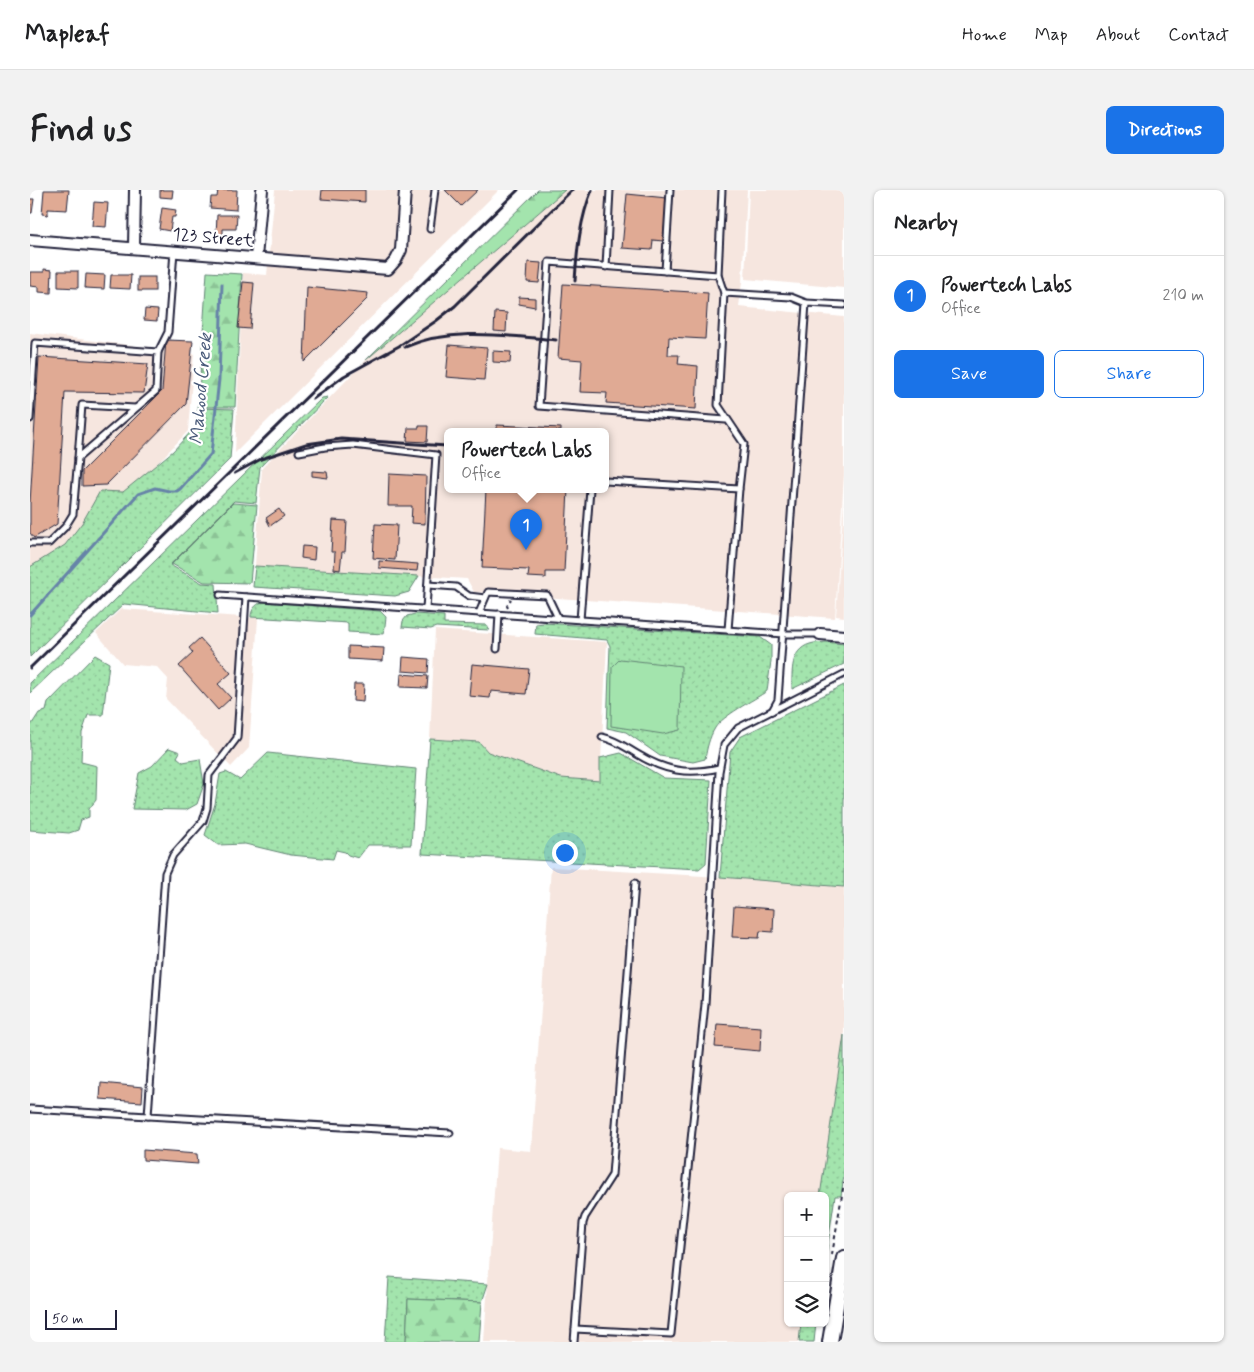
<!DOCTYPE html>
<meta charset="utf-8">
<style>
:root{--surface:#fff;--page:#f2f2f2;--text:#202124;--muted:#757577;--line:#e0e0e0;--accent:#1a73e8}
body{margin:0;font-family:Mynerve,sans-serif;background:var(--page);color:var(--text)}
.controls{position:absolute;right:15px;bottom:15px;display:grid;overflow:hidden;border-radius:8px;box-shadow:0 1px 4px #0004}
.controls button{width:45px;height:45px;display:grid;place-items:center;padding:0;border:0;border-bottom:1px solid var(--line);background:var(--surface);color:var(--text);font:25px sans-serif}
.scale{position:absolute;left:15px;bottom:12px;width:72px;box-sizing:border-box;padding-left:5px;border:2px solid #22223b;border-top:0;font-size:14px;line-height:18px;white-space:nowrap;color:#22223b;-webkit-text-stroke:4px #fff;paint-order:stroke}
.you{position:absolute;left:534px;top:662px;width:18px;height:18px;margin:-12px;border:4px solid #fff;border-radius:50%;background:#1a73e8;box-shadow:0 0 0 8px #1a73e833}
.badge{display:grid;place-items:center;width:32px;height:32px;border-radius:50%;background:var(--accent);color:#fff;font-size:16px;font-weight:700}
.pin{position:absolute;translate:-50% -41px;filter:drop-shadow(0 1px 2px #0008)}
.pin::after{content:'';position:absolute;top:26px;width:18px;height:15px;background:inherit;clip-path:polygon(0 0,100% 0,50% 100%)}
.popup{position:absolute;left:414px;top:238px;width:165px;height:65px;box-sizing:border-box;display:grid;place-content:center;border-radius:8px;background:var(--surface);filter:drop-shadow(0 1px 4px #0005);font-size:16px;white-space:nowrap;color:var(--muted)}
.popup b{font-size:19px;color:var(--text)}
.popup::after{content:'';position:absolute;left:50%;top:100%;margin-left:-10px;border:10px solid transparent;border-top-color:var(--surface)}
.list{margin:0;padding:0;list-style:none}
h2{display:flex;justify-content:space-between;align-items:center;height:65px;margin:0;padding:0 20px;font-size:21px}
h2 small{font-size:16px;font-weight:400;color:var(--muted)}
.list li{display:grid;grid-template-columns:32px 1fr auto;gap:15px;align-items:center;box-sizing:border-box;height:80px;padding:0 20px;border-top:1px solid var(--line)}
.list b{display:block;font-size:19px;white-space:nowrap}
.list p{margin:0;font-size:16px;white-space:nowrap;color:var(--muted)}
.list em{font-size:16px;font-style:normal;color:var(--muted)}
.actions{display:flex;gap:10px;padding:15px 20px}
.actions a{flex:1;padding:11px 0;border:1px solid var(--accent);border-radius:8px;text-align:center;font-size:18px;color:var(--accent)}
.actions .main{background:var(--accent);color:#fff}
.icon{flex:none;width:28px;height:28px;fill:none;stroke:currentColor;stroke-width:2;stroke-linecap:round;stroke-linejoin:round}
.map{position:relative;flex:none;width:814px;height:1152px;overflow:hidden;border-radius:8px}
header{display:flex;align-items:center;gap:30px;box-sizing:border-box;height:70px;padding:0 25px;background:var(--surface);border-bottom:1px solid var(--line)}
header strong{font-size:24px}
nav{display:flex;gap:28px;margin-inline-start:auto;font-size:18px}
.intro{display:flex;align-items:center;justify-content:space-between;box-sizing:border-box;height:120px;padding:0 30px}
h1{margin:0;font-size:35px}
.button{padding:12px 22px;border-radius:8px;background:var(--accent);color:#fff;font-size:18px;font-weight:700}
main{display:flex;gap:30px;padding:0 30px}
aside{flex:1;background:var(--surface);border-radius:8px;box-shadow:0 1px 4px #0004}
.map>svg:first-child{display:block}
</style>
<header>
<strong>Mapleaf</strong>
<nav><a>Home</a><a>Map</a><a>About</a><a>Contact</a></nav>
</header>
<div class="intro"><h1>Find us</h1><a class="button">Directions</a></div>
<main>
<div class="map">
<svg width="814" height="1152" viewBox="0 0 814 1152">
<defs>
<pattern id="grass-dots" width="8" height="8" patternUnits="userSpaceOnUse" patternTransform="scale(1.25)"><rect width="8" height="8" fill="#a3e4ad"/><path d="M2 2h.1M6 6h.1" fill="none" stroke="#8cc396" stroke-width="1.8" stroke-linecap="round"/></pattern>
<pattern id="forest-firs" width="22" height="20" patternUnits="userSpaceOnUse" patternTransform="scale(1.25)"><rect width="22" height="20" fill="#a3e4ad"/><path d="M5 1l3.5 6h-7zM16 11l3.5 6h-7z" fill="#8cc396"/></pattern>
</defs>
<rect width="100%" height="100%" fill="#fff"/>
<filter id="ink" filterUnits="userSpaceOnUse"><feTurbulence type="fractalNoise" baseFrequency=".02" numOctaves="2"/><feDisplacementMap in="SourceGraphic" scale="10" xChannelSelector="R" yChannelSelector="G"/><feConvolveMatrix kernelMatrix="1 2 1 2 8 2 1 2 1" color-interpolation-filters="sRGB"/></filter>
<g filter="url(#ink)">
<g fill="#f6e6df" fill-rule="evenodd">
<path d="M245,0H469L205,263L213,83L237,85Z"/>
<path d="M535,0H717L712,92L709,117L814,127V285L805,428L444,402L437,389L225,376L232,278L336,170ZM417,241H575V299H417Z"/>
<path d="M719,0H814V98L715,89Z"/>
<path d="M0,143L164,163L158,241L0,408Z"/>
<path d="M814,309V427L806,426Z"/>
<path d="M91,419L228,428L219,558L201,577L136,509L138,489L127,477L93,474L66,443Z"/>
<path d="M405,440L577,452L570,591L531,588L458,562L449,552L400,549Z"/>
<path d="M521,677L690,687L814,697V845L790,1006H758V1133H771L769,1152H454L467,958L501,961Z"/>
</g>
<g fill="url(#grass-dots)" stroke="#628374">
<path d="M298,207L230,277L226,313L204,311L140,375L172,393L186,394L188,423L94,414L0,503V493L292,208Z"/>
<path d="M168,218L204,219L200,269L0,467V377L35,355L52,333L70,301L93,302L143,261L166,236Z"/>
<path d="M225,376L389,386L379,402L365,406L223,397Z"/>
<path d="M232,412L350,421L356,427L354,444L318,442V433L221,427C221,420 225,415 232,412Z"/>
<path d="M385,424L414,426V434L457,435L459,440L406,437L401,439L372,437L373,431L377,426Z"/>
<path d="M514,433L730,447L741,455V471L737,501C724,510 692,526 685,538C679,548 677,558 675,569L663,572L630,566L596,542L577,538L580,456L577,450L505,444L506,434Z"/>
<path d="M796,452L814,454V474L762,499C762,482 760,460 780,454C785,452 791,453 796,452Z"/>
<path d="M65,465L79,473L73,525H58L52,543L51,572L67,576L66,610L59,619V627L51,630L48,640L39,643L0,640V537L9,523L16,521L18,513Z"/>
<path d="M814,495V697L690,687L700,562L710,547Z"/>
<path d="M400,549L449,552L458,562L531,588L570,591V568L591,563L634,588L681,590L676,673L669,679L392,664Z"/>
<path d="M139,558L150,562L147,567L153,572L170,569L174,594L167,614L156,620L102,619L109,583L122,576Z"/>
<path d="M238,563L386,579L381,655H338L328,668L318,665L315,662L306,660L303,669L261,665L215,654L188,655L175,645L185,614L190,584L196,582L210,590Z"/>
<path d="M814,845V985L811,1006H805L795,1073V1006H790Z"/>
<path d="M359,1087L458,1094L452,1112L378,1109L376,1152H355Z"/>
<path d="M771,1133H786L784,1152H769Z"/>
</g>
<g fill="url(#forest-firs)" stroke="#628374">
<path d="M508,0H535L336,170Z"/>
<path d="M177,82L212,84L205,217H168Z"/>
<path d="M203,313L227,315L220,393L174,392L142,374Z"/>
<path d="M378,1109L452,1112L449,1152H376Z"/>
</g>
<path fill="#a3e4ad" stroke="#628374" d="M590,469L651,476L650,540L633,544L581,536L582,477Z"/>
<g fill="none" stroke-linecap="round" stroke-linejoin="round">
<path stroke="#6683a8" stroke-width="3" d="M0,425L108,304L125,298L139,301H147L150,299L181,264L189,189L192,94"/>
</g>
<g fill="#e0aa94" stroke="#22223b">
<path d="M14,0H39L37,20L18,19V25L12,24Z"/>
<path d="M130,0H143L142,8L130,7Z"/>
<path d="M188,0H207L206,20L180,18L181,7H187Z"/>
<path d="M292,0H335V12L291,9Z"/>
<path d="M415,0H448L431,16Z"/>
<path d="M597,4L637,8L633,51L623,50L622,60L592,58Z"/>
<path d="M0,9H4L2,23H0Z"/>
<path d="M64,12L78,13L76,37L62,36Z"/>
<path d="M132,18L146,20L145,27H142L140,41L129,39Z"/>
<path d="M187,25H207L206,39H193V45H186Z"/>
<path d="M498,72L511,73L509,93L497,92Z"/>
<path d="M14,79L22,80L21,103L9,102V97L0,96V82H14Z"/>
<path d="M28,81H48V98L28,97Z"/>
<path d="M56,84L75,85L74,99L55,98Z"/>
<path d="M81,85H101L100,99L80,98Z"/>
<rect x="108" y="87" width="17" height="14"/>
<path d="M213,92L224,93L220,139L208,138Z"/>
<path d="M533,94L678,103L675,149L639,147L638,165H649L648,174L668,176L666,219L576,213L577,203L550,202L552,170L528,168Z"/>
<path d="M277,97L338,103L337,109L274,172Z"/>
<path d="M489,107L505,108V117L489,114Z"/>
<path d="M115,119L128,120L127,131L114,130Z"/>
<path d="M465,122L477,123L476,142L464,141Z"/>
<path d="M136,150L163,151L156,214L76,295L52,296V281L132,201Z"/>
<path d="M419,155L457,158L454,190L416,187Z"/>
<path d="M463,161L481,162L480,173L463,172Z"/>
<path d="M9,167L118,174L114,203L35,202L27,334L4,348L0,343V313Z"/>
<path d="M467,235L531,238V241H467Z"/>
<path d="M389,236H398L397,252L377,251L378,238H389Z"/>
<path d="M282,281L297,282L298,288L282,286Z"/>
<path d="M359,284L396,286L395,334L381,333L382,316H358Z"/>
<path d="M456,299H538L534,382H516V388L498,387L499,380L452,378Z"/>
<path d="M249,319L254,326L240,336L236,328Z"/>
<path d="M303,330L317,331L315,362H312L310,380L304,379L305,362H301Z"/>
<path d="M345,334L367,335L365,370L343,368Z"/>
<path d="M272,356L285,357L284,370L271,368Z"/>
<path d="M349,371L388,374L387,381L349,378Z"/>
<path d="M170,448L201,483L188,494L201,508L188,520L149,476L163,463L159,458Z"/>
<path d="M318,456L354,458L353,471L318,469Z"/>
<path d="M373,467L399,469L398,483L372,481Z"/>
<path d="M442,474L499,479L496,504L461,501L460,508L439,506Z"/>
<path d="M371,484L398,486L397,498L370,497Z"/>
<path d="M324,494H334L333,512L323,511Z"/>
<path d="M704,716L744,719L743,742L730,741L729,748L702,747Z"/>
<path d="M687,834L731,837L730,861L685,857Z"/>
<path d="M71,893L113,897L112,912L70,909Z"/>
<path d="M113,960L167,964L168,974L113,970Z"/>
</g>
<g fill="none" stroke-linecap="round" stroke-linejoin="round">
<g stroke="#22223b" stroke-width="9">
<g id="service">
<path d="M400,39L405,0"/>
<path d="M576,77L580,0"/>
<path d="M635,81L640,0"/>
<path d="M688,85L692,0"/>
<path d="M694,103L761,107L776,113"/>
<path d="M128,162L138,142L144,61"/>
<path d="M0,229L5,153L128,162L126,201L48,268L43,324L35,337L19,353H0"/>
<path d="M696,230L509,216L519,72L688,85L694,103L688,215L714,254L709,299"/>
<path d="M269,262L295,257L323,255L406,265L396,419"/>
<path d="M48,268L52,215L105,218"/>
<path d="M575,291L709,299L698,440"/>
<path d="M398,395L426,397L439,406L455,408"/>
<path d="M190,405L754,444H790"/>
<path d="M216,407L207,548L179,585L177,618L173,631L143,665L135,683L118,926L420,943"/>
<path d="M449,423L458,402L517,405L528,428"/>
<path d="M550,430L560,299"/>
<path d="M467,459L469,424"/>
<path d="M742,521L748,510L776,113L814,115"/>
<path d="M572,547C586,550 595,557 607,564C635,581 657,585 689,578"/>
<path d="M0,919L118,926"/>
<path d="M545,1139L641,1144L675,814L689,582L694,555L708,538L814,484"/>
<path d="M544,1152L553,1033L555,1027L582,985L605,693"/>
</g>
</g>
<g stroke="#22223b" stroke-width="14">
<g id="minor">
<path d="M0,50L358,79L366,70L371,60L375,0"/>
<path d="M104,57L105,0"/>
<path d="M226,68L232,0"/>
<path d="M790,444L814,446"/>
</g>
</g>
<g stroke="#22223b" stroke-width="18">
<path id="secondary" d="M800,1152L814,1068"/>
</g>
<g stroke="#22223b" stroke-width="2" stroke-dasharray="4 4" stroke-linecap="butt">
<path d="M478,418L477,416L481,409"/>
<path d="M802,1065L814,993"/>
</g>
<use href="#service" stroke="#fff" stroke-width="5"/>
<use href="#minor" stroke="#fff" stroke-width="10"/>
<use href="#secondary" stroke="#fff" stroke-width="14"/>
<g stroke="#22223b" stroke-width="3">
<path d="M545,91C547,60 550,29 562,0"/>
<path d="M375,157C422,137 476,146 526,150"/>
<path d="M283,209L314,186L369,156L406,131L425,116L542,0"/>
<path d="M205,283L231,269L276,254L311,249L417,256"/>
<path d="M0,478L488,0"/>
</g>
</g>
</g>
<g text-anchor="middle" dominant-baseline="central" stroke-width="4.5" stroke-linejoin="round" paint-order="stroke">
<g font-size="18" fill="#22223b" stroke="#fff">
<text transform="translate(183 48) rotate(5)">123 Street</text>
</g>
<g font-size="19" font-style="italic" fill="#4a5b7a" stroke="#fff">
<text transform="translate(171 199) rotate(-85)">Mahood Creek</text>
</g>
</g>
</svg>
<div class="controls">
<button>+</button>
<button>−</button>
<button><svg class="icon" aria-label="layers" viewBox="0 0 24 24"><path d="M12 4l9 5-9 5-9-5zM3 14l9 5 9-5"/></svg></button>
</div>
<div class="scale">50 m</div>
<div class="you"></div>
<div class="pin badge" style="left:496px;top:360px">1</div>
<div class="popup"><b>Powertech Labs</b>Office</div>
</div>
<aside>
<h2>Nearby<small></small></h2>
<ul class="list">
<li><span class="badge">1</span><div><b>Powertech Labs</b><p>Office</p></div><em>210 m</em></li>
</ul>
<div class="actions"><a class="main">Save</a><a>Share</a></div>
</aside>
</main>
